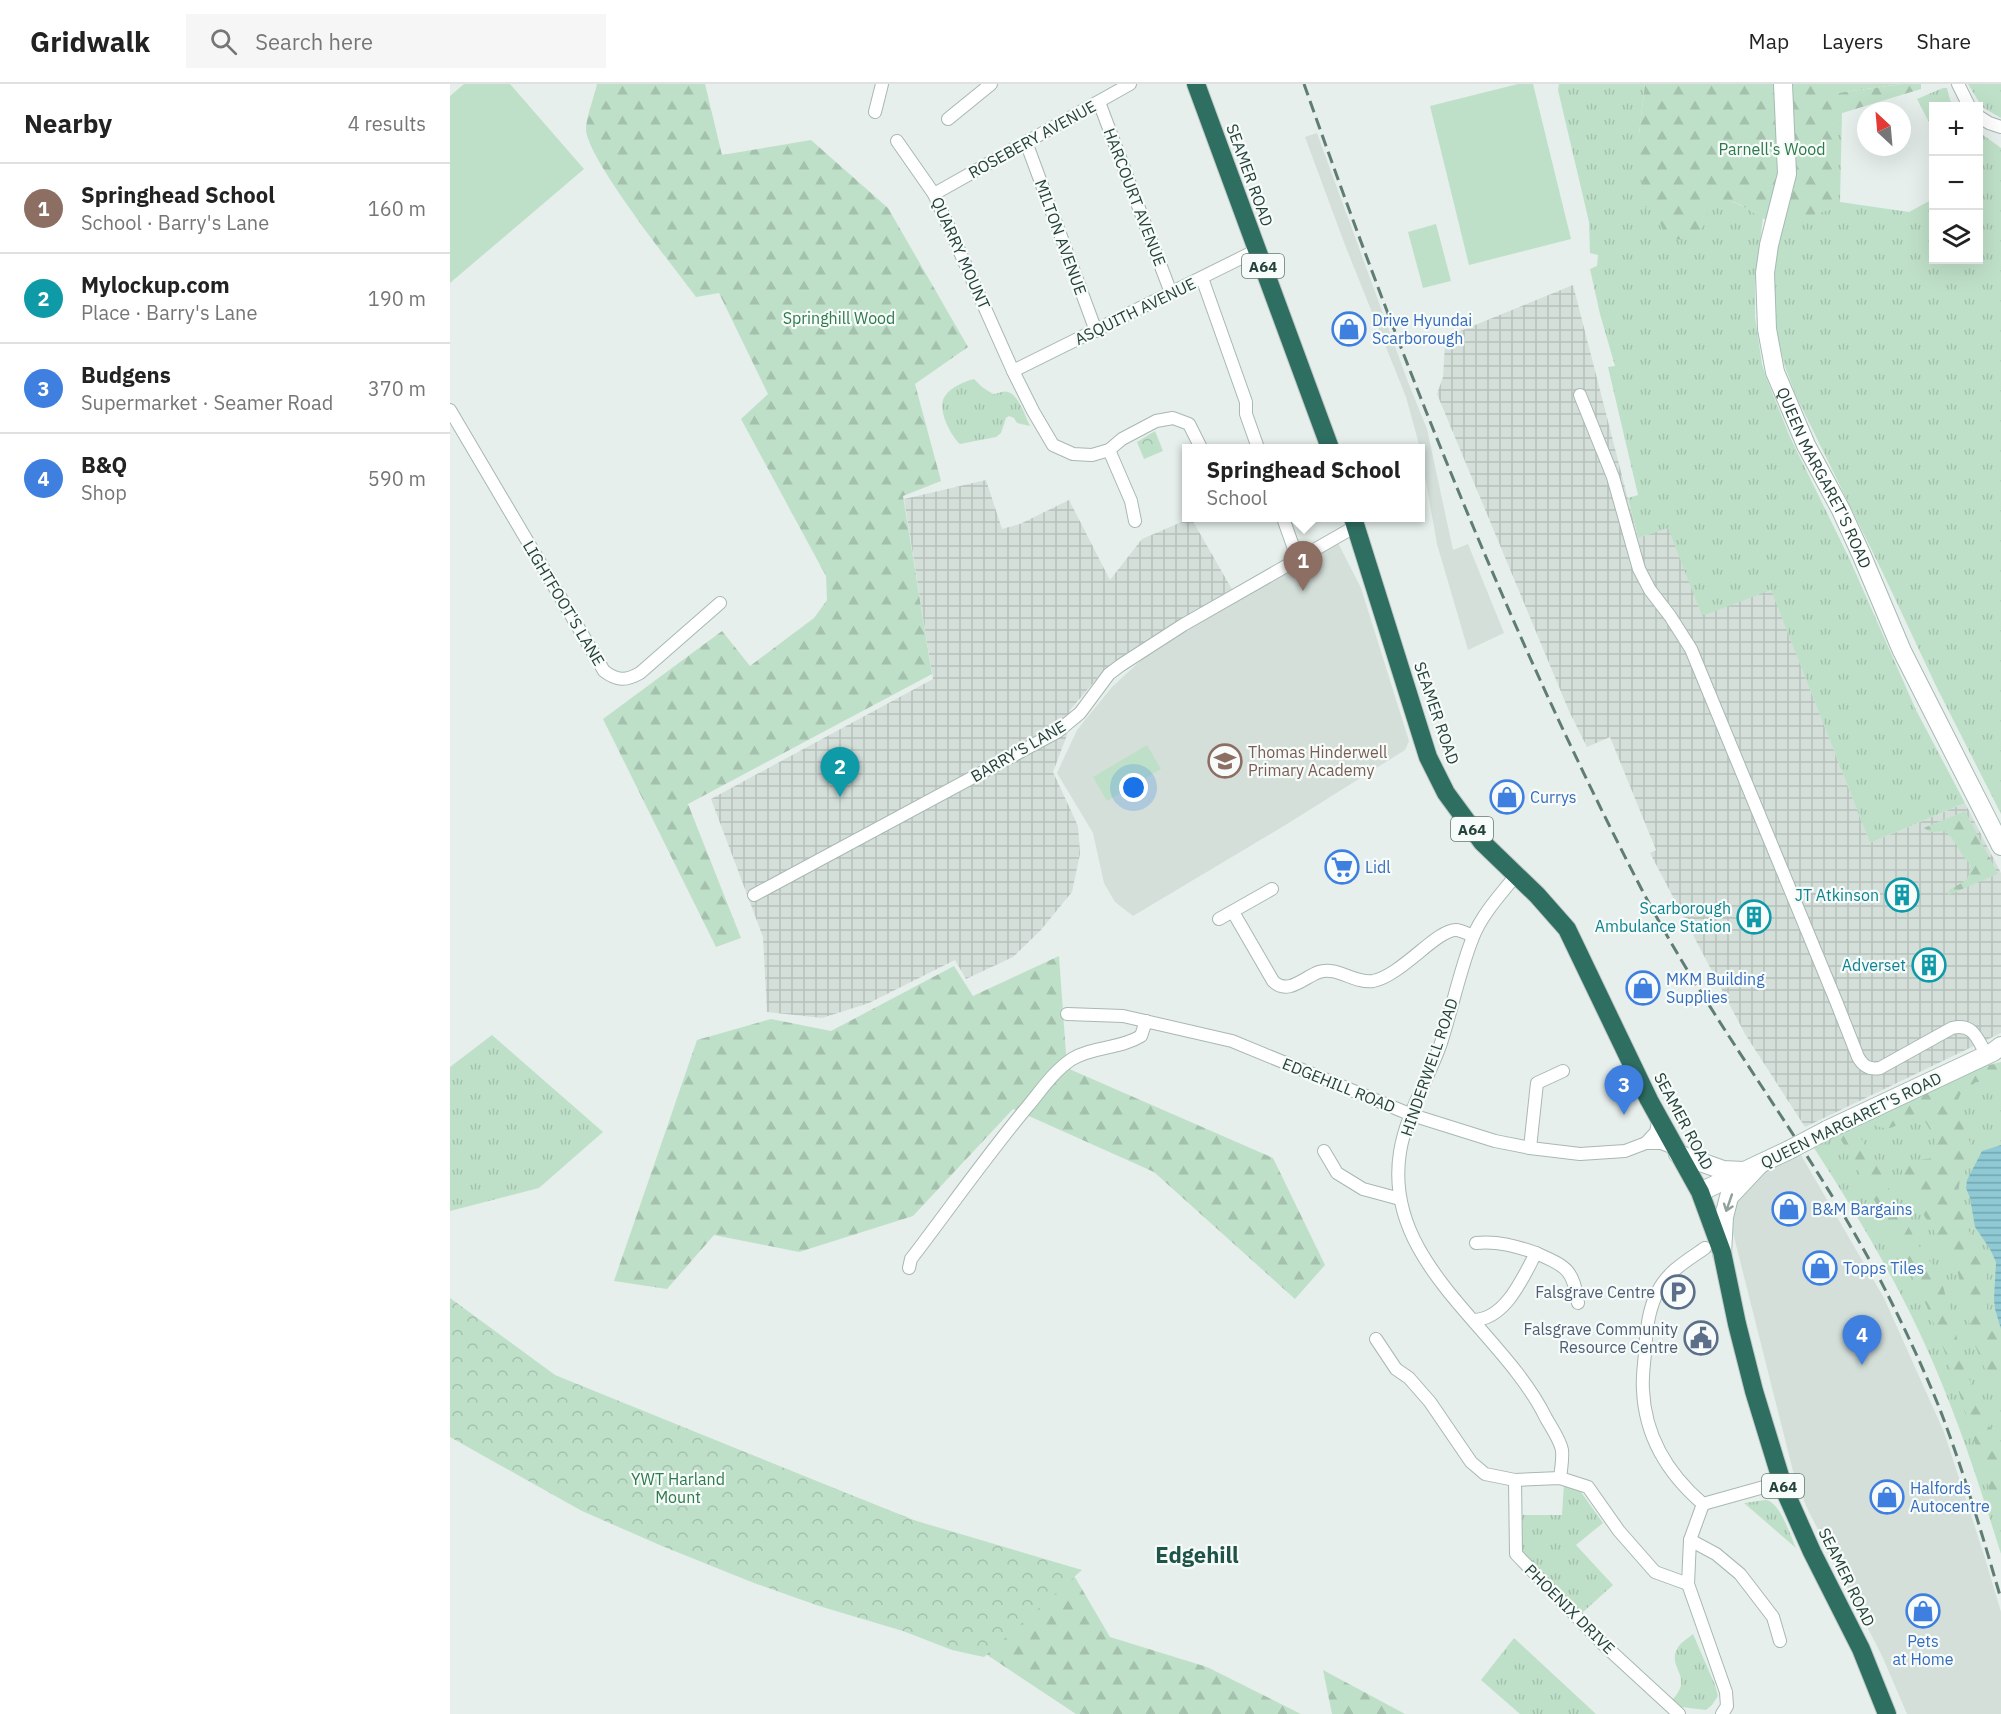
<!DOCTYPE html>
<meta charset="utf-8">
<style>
:root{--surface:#fff;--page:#f6f6f6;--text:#222;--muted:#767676;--line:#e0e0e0;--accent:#0f766e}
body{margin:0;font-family:"IBM Plex Sans",sans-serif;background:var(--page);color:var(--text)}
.controls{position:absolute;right:18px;top:18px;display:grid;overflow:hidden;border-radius:0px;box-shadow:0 6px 24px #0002}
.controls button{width:54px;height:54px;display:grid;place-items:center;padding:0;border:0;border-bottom:2px solid var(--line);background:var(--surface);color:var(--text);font:30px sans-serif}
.compass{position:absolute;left:1407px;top:18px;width:54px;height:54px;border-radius:50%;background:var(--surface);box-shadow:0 6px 24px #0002;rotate:334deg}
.you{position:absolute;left:684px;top:704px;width:21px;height:21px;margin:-15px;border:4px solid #fff;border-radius:50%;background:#1a73e8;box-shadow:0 0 0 9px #1a73e833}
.badge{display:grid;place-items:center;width:39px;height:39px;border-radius:50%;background:var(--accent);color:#fff;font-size:20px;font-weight:700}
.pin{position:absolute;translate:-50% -50px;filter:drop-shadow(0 2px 3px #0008)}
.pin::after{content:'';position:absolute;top:32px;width:21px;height:18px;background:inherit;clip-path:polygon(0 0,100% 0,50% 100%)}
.popup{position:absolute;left:732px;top:360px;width:243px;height:78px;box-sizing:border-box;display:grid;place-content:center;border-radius:0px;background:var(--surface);filter:drop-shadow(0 2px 4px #0005);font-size:20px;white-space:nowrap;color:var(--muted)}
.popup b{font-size:22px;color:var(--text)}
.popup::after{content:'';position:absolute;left:50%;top:100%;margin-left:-12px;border:12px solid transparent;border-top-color:var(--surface)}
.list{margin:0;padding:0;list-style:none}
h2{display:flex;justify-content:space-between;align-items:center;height:78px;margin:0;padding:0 24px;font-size:26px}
h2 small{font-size:20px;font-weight:400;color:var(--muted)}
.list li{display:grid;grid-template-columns:39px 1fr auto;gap:18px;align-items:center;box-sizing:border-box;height:90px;padding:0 24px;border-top:2px solid var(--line)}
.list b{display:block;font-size:22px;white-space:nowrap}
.list p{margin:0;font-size:20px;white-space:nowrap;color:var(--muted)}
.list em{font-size:20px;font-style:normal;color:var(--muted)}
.icon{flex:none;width:33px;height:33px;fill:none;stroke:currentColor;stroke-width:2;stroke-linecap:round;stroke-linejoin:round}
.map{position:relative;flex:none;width:1551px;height:1630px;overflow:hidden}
header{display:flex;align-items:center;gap:36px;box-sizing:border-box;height:84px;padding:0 30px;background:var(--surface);border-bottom:2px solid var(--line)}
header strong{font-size:28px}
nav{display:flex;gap:33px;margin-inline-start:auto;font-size:21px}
.search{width:420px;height:54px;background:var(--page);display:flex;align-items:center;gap:15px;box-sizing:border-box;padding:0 21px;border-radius:0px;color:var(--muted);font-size:22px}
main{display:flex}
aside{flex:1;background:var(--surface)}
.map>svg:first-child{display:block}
</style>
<header>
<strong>Gridwalk</strong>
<div class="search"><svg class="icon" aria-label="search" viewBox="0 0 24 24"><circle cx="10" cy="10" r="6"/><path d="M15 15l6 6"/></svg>Search here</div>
<nav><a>Map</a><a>Layers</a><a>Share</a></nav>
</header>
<main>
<aside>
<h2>Nearby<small>4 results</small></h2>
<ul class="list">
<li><span class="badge" style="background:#8d6e63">1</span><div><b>Springhead School</b><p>School · Barry's Lane</p></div><em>160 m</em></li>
<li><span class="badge" style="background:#0f9aa8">2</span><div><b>Mylockup.com</b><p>Place · Barry's Lane</p></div><em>190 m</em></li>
<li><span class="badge" style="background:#3f7fe0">3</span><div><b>Budgens</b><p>Supermarket · Seamer Road</p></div><em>370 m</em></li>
<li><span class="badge" style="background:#3f7fe0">4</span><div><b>B&amp;Q</b><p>Shop</p></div><em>590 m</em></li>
</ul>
</aside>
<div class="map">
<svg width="1551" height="1630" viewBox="0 0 1551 1630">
<defs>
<pattern id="industrial-grid" width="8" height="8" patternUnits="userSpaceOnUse" patternTransform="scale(1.5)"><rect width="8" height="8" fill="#d4dfda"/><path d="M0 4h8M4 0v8" fill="none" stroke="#b6c1bc"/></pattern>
<pattern id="grass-tufts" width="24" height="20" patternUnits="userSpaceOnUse" patternTransform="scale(1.5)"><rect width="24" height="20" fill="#bfe0c8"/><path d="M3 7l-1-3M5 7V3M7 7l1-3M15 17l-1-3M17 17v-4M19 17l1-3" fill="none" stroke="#a4c1ad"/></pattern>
<pattern id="forest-firs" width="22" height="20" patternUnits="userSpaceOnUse" patternTransform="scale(1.5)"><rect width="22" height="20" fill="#bfe0c8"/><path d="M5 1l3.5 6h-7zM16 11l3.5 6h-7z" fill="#a4c1ad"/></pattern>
<pattern id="park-crowns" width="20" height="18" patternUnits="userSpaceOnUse" patternTransform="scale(1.5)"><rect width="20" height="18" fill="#bfe0c8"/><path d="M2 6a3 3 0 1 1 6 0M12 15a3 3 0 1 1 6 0" fill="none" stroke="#a4c1ad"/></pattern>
<pattern id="water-rules" width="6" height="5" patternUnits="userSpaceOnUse" patternTransform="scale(1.5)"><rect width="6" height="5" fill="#8ec9d4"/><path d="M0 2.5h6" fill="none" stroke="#74a5ad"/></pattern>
</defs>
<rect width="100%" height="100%" fill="#e6efeb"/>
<g fill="#d4dfda">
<path d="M867,49L958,298L977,345L1003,466L1018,460L1054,549L1018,566L987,460L970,364L956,313L895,161L855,53Z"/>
<path d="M888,459L911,504L959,657L955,666L837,740L683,832L665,818L654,799L643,749L607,689L627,646L662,603L701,567L794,511Z"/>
<path d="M1351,1071L1434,1214L1494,1348L1534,1471L1551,1528V1630H1457L1433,1574L1357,1424L1344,1391L1281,1141L1284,1120L1309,1090Z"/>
</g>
<g fill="url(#industrial-grid)">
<path d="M1123,201L1188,454L1218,443L1321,505L1420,759L1515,719L1551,789V949L1355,1043L1295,950L1200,769L1206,766L1160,653L1137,663L1119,627L987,310L993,293L995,260L1008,248Z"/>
<path d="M536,396L552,445L570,440L619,416L660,496L692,455L741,434L783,507L694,559L649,592L620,626L617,651L603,688L628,742L630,770L622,808L590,847L563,873L516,895L505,876L419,919L372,934L317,928L313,853L261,715L483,595L454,415Z"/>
</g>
<g fill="url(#grass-tufts)">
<path d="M1109,0H1195L1189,50L1268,113L1286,119L1313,133L1305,199V233L1312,280L1316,293L1340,353L1400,476L1466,626L1515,719L1420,759L1321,506L1252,532L1218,444L1188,454L1178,414L1188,411L1158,283L1165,282L1150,230L1140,185L1147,182L1148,171L1140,169L1139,138L1108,6Z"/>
<path d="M1383,0H1452L1386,9Z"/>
<path d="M1518,0H1551V34L1532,23Z"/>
<path d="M1493,4H1497L1500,16L1504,22H1484L1483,46L1467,15Z"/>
<path d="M1392,28L1390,118L1459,128L1483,115L1484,176H1528L1529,48L1551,64V730L1486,602L1431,485L1346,312L1334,280L1325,241L1322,187L1330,139L1389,29Z"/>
<path d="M524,295L532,303L543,310C548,310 553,306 558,308C569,311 575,332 580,342L567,339L564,334L559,332L556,334L551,349L546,353L510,360C501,352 486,324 495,312C501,303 515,297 524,295Z"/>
<path d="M42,951L153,1048L89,1104L0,1127V983Z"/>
<path d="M1551,978V1470C1534,1416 1517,1362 1496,1310C1462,1223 1415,1142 1364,1064L1423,1033L1537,981Z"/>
<path d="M1114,1399L1131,1408L1153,1439L1126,1461L1163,1501L1132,1529L1070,1467L1069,1431H1112Z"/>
<path d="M1316,1416C1330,1418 1340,1451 1346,1464L1294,1419Z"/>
<path d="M1243,1550L1265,1601L1268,1612L1262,1621L1256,1626L1231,1623L1222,1616C1244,1594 1219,1585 1226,1567C1229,1559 1237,1555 1243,1550Z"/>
<path d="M1064,1554L1146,1630H1070L1031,1596Z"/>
</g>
<g fill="url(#forest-firs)">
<path d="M147,0H255L272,71L361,56L438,124L518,263L465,300L491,397L453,412L482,590L238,720L291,854L266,863L153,635L272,547L300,582L364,534L377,516L376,492L291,335L318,310L269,209L246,213C226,186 134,71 136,44C137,30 144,14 147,0Z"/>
<path d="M1195,0H1383L1387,9L1452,0H1471V5L1389,30L1385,124C1371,128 1343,139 1331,139C1305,140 1285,102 1258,122C1257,128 1257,136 1254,141C1247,154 1229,159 1216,153L1206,130L1193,121L1189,50Z"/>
<path d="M1515,727L1548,790L1498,811L1499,806C1512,798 1521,798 1520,780C1509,770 1507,756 1494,747L1480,748L1474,744Z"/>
<path d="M609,872L617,984L823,1074L875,1181L845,1215L704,1088L563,1025L463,1132L349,1168L264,1151L217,1205L164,1197L247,956L321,935L381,947L504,882L523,912Z"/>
<path d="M1551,979V1004L1535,997L1527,998L1513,1004L1508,1016L1510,1031L1523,1067L1522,1075L1510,1095L1508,1110L1516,1142L1534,1173L1537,1182V1232L1551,1245V1324L1524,1259L1507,1185L1497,1167L1473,1130L1452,1087L1453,1082L1468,1076L1491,1073C1487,1060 1479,1040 1469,1030C1447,1030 1451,1052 1424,1041L1422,1037L1423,1033L1534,982Z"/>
<path d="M1404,1043L1432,1091L1467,1159L1487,1188L1493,1202L1516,1288L1540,1344L1551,1378V1444C1529,1374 1510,1303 1482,1235C1456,1171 1422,1112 1389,1052Z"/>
<path d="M0,1218L109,1294L491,1447L619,1483L660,1553L757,1583L851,1630H626L498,1545L364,1519Z"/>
<path d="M873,1586L955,1630H882Z"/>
</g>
<g fill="url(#park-crowns)">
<path d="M705,347L713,367L694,375L687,358Z"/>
<path d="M0,1214L105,1291L460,1435L632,1486L534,1573L502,1566L453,1547L369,1522L304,1499L212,1462L132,1427L0,1353Z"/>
</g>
<g fill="#bfe0c8">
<path d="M14,0H60L134,85L0,199V12Z"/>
<path d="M1068,0H1083L1121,155L1019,181L980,22Z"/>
<path d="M986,140L1001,197L973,204L958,148Z"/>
<path d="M697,661L711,685L657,717L643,693Z"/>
</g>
<path fill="url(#water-rules)" d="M1551,1061V1245L1545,1225L1544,1215L1546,1178L1540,1165L1525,1143L1520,1114L1516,1104L1517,1096L1532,1067Z"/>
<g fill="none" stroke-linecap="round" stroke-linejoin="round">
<g stroke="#a8b8b2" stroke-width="14">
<g id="street">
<path d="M1508,0L1519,22"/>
<path d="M649,18L721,209"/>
<path d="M425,28L432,0"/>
<path d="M1528,32L1539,39L1551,43"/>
<path d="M498,35L541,0"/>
<path d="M447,57L484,110L563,287L583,327L603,361L623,370L642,371L659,366L672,355L706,337L723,334L739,340L751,364"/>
<path d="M576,58L646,247"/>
<path d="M484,110L680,0"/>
<path d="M752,194L796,318V330L808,364"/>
<path d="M563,287L807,166"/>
<path d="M1130,311L1163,393L1189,485L1200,506L1220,532L1241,565L1386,917L1408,973C1413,982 1419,986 1430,984L1502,944C1523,939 1527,954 1536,970"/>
<path d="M0,326L154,587C167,597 176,597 190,589L270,519"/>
<path d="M659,366L681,417L685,437"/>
<path d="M833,434L848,476"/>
<path d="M1067,790C1051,810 1032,830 1023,853C1009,888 1002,926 990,962C977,997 956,1031 950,1068C932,1180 1052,1244 1096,1334C1101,1343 1110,1356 1112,1366C1113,1375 1111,1385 1110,1394"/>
<path d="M304,811L607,648L630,629L659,590L671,581L733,541L906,442"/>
<path d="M783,828L823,897C838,912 854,893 869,888C887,882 905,900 923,897C952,891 986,846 1006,846C1011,846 1018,850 1023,852"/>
<path d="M769,835L822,805"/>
<path d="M617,930L673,932L782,957L962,1031L1045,1057L1080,1064L1130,1070L1175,1067L1196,1059"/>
<path d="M1209,1034L1206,1048L1196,1059H1211L1224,1064"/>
<path d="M1080,1064L1087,999L1113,987"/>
<path d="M874,1067L887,1089L913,1105L950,1115"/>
<path d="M1255,1164C1238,1176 1218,1187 1208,1207C1198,1226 1196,1248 1195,1269C1194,1281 1192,1294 1193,1306C1195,1352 1218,1390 1253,1420L1332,1398"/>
<path d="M1086,1169C1117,1183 1123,1185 1128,1219"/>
<path d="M459,1184L461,1175C500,1124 537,1071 578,1022C592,1005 604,987 622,975C644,962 670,965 691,952L696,937"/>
<path d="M1024,1236C1056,1235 1073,1193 1086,1169C1066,1162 1048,1157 1026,1159"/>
<path d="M926,1255L946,1285L959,1294L980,1318L1021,1378L1035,1390L1065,1396L1110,1394L1138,1403L1169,1447L1205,1488L1238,1500"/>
<path d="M1065,1396L1066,1470L1153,1560L1229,1630"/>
<path d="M1253,1420L1240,1456L1238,1500L1276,1608L1277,1622L1272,1630"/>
<path d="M1240,1456L1266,1470L1290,1490L1323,1533L1330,1557"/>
</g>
</g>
<g stroke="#a4bbb3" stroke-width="20">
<g id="secondary">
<path id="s1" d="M1333,0L1337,90L1319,161L1315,189L1317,245L1325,288L1356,361L1391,426L1412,472L1452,567L1551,762"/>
<path d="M1377,1046L1543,968L1551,962"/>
<path d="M1228,1070L1273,1086L1294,1087"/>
<path d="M1250,1108L1339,1066"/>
<path d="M1272,1170L1274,1133L1279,1113L1310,1080"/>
</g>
</g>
<g stroke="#c2cac8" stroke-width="20">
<g id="highway">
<path d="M746,0L880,364"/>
<path d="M903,434L978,673L996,709L1032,758L1087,811L1117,845L1199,1016L1250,1108L1272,1168L1287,1240L1304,1307L1334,1405L1362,1468L1411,1565L1437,1630"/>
</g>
</g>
<use href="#street" stroke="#fff" stroke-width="12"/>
<use href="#secondary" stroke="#fff" stroke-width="18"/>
<use href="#highway" stroke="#2f6f62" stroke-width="18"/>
<path stroke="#5f7d75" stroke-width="3" stroke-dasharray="12 6" stroke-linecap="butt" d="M854,0C951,275 1058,547 1192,806C1261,938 1354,1055 1425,1186C1448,1230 1470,1276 1489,1323C1513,1385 1532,1450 1551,1515"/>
<g stroke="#a4bbb3" stroke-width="20" stroke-linecap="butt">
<path id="secondary-bridge" d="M1339,1066L1377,1046"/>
</g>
<use href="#secondary-bridge" stroke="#fff" stroke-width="18"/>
</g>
<defs><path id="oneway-shaft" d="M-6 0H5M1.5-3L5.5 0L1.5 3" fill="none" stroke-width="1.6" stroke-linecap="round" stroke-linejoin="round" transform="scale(1.5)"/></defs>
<use stroke="#92a09c" href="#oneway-shaft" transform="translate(1279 1119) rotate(109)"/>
<defs>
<g id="shop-ring" transform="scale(1.725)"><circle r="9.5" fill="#f7fbf9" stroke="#3f7fe0" stroke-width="1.5"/><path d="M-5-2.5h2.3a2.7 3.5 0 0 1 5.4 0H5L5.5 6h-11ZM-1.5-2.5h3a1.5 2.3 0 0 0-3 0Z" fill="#3f7fe0"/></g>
<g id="school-ring" transform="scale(1.725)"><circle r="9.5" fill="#f7fbf9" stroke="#8d6e63" stroke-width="1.5"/><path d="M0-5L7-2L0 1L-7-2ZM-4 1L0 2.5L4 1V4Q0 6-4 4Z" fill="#8d6e63"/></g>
<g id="supermarket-ring" transform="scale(1.725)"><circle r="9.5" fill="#f7fbf9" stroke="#3f7fe0" stroke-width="1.5"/><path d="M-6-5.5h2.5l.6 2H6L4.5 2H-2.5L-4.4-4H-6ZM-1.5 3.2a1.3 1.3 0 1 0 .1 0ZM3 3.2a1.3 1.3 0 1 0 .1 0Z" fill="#3f7fe0"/></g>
<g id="building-ring" transform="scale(1.725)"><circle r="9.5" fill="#f7fbf9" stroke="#0f9aa8" stroke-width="1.5"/><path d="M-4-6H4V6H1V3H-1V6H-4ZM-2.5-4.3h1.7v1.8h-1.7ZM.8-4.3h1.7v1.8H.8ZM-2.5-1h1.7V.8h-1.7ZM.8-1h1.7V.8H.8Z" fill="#0f9aa8"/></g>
<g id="parking-ring" transform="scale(1.725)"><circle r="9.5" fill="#f7fbf9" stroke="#5c6f8a" stroke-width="1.5"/><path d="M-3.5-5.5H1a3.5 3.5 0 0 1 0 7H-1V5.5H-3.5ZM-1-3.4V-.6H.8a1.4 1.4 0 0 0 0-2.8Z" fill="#5c6f8a"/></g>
<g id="civic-ring" transform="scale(1.725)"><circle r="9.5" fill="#f7fbf9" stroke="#5c6f8a" stroke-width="1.5"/><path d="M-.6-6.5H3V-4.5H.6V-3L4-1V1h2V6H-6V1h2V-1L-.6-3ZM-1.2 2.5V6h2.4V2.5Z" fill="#5c6f8a"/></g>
</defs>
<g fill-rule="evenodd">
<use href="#shop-ring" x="899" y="245"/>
<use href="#school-ring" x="775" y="677"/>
<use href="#shop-ring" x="1057" y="713"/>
<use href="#supermarket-ring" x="892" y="783"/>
<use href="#building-ring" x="1452" y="811"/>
<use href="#building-ring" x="1304" y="833"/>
<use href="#building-ring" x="1479" y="881"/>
<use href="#shop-ring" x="1193" y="904"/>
<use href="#shop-ring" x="1339" y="1125"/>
<use href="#shop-ring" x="1370" y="1184"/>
<use href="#parking-ring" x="1228" y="1208"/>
<use href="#civic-ring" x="1251" y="1254"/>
<use href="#shop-ring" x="1437" y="1413"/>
<use href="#shop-ring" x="1473" y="1527"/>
</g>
<g text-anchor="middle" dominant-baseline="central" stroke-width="4.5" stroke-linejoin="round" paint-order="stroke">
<g fill="#f7fbf9" stroke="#637a73" stroke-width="1.5">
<rect x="792" y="170" width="42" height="24" rx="4.5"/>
<rect x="1001" y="733" width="42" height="24" rx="4.5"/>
<rect x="1312" y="1390" width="42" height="24" rx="4.5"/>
</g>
<g font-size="15" font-weight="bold" fill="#24423a">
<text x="813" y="182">A64</text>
<text x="1022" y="745">A64</text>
<text x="1333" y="1402">A64</text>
</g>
<g font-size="16" fill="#24423a" stroke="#f7fbf9">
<text transform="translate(582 55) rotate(-29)">ROSEBERY AVENUE</text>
<text transform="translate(800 91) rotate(70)">SEAMER ROAD</text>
<text transform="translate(685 113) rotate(69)">HARCOURT AVENUE</text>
<text transform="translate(611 153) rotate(70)">MILTON AVENUE</text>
<text transform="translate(511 169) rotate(66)">QUARRY MOUNT</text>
<text transform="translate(685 227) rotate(-26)">ASQUITH AVENUE</text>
<text stroke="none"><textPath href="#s1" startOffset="408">QUEEN MARGARET'S ROAD</textPath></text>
<text transform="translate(114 519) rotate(59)">LIGHTFOOT'S LANE</text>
<text transform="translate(987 629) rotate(71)">SEAMER ROAD</text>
<text transform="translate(568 667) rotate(-30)">BARRY'S LANE</text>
<text transform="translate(979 983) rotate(-71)">HINDERWELL ROAD</text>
<text transform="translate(889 1001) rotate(22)">EDGEHILL ROAD</text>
<text transform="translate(1401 1036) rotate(-26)">QUEEN MARGARET'S ROAD</text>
<text transform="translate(1234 1037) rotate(62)">SEAMER ROAD</text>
<text transform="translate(1397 1493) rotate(64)">SEAMER ROAD</text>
<text transform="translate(1120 1525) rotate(45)">PHOENIX DRIVE</text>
</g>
<g font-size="16" fill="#2d7a4b" stroke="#f7fbf9">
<text x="1322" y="65">Parnell's Wood</text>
<text x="389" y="234">Springhill Wood</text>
<text x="228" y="1395">YWT Harland<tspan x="228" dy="18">Mount</tspan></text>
</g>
<g font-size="16" fill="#366cbe" stroke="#f7fbf9" text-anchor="start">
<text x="922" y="236">Drive Hyundai<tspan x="922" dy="18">Scarborough</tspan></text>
<text x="1080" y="713">Currys</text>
<text x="915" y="783">Lidl</text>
<text x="1216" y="895">MKM Building<tspan x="1216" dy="18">Supplies</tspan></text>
<text x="1362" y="1125">B&amp;M Bargains</text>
<text x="1393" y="1184">Topps Tiles</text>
<text x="1460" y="1404">Halfords<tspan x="1460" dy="18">Autocentre</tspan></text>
<text x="1473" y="1557" text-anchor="middle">Pets<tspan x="1473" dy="18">at Home</tspan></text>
</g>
<g font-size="16" fill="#785e54" stroke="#f7fbf9" text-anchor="start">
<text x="798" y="668">Thomas Hinderwell<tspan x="798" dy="18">Primary Academy</tspan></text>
</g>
<g font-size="16" fill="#0d838f" stroke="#f7fbf9" text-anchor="end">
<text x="1429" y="811">JT Atkinson</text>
<text x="1281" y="824">Scarborough<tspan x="1281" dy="18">Ambulance Station</tspan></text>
<text x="1456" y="881">Adverset</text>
</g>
<g font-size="16" fill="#4e5e75" stroke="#f7fbf9" text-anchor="end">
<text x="1205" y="1208">Falsgrave Centre</text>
<text x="1228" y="1245">Falsgrave Community<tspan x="1228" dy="18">Resource Centre</tspan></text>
</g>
<g font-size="22" font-weight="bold" fill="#1f5548" stroke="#f7fbf9">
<text x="747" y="1470">Edgehill</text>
</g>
</g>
</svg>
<div class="controls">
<button>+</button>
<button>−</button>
<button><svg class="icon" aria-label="layers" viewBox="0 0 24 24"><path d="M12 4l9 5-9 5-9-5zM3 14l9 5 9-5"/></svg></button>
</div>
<svg class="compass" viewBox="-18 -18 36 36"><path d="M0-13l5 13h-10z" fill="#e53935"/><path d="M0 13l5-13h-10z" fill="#767676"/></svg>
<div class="you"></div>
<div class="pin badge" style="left:853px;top:507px;background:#8d6e63">1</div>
<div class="popup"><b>Springhead School</b>School</div>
<div class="pin badge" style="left:390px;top:713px;background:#0f9aa8">2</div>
<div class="pin badge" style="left:1174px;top:1031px;background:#3f7fe0">3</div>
<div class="pin badge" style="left:1412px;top:1281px;background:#3f7fe0">4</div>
</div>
</main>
